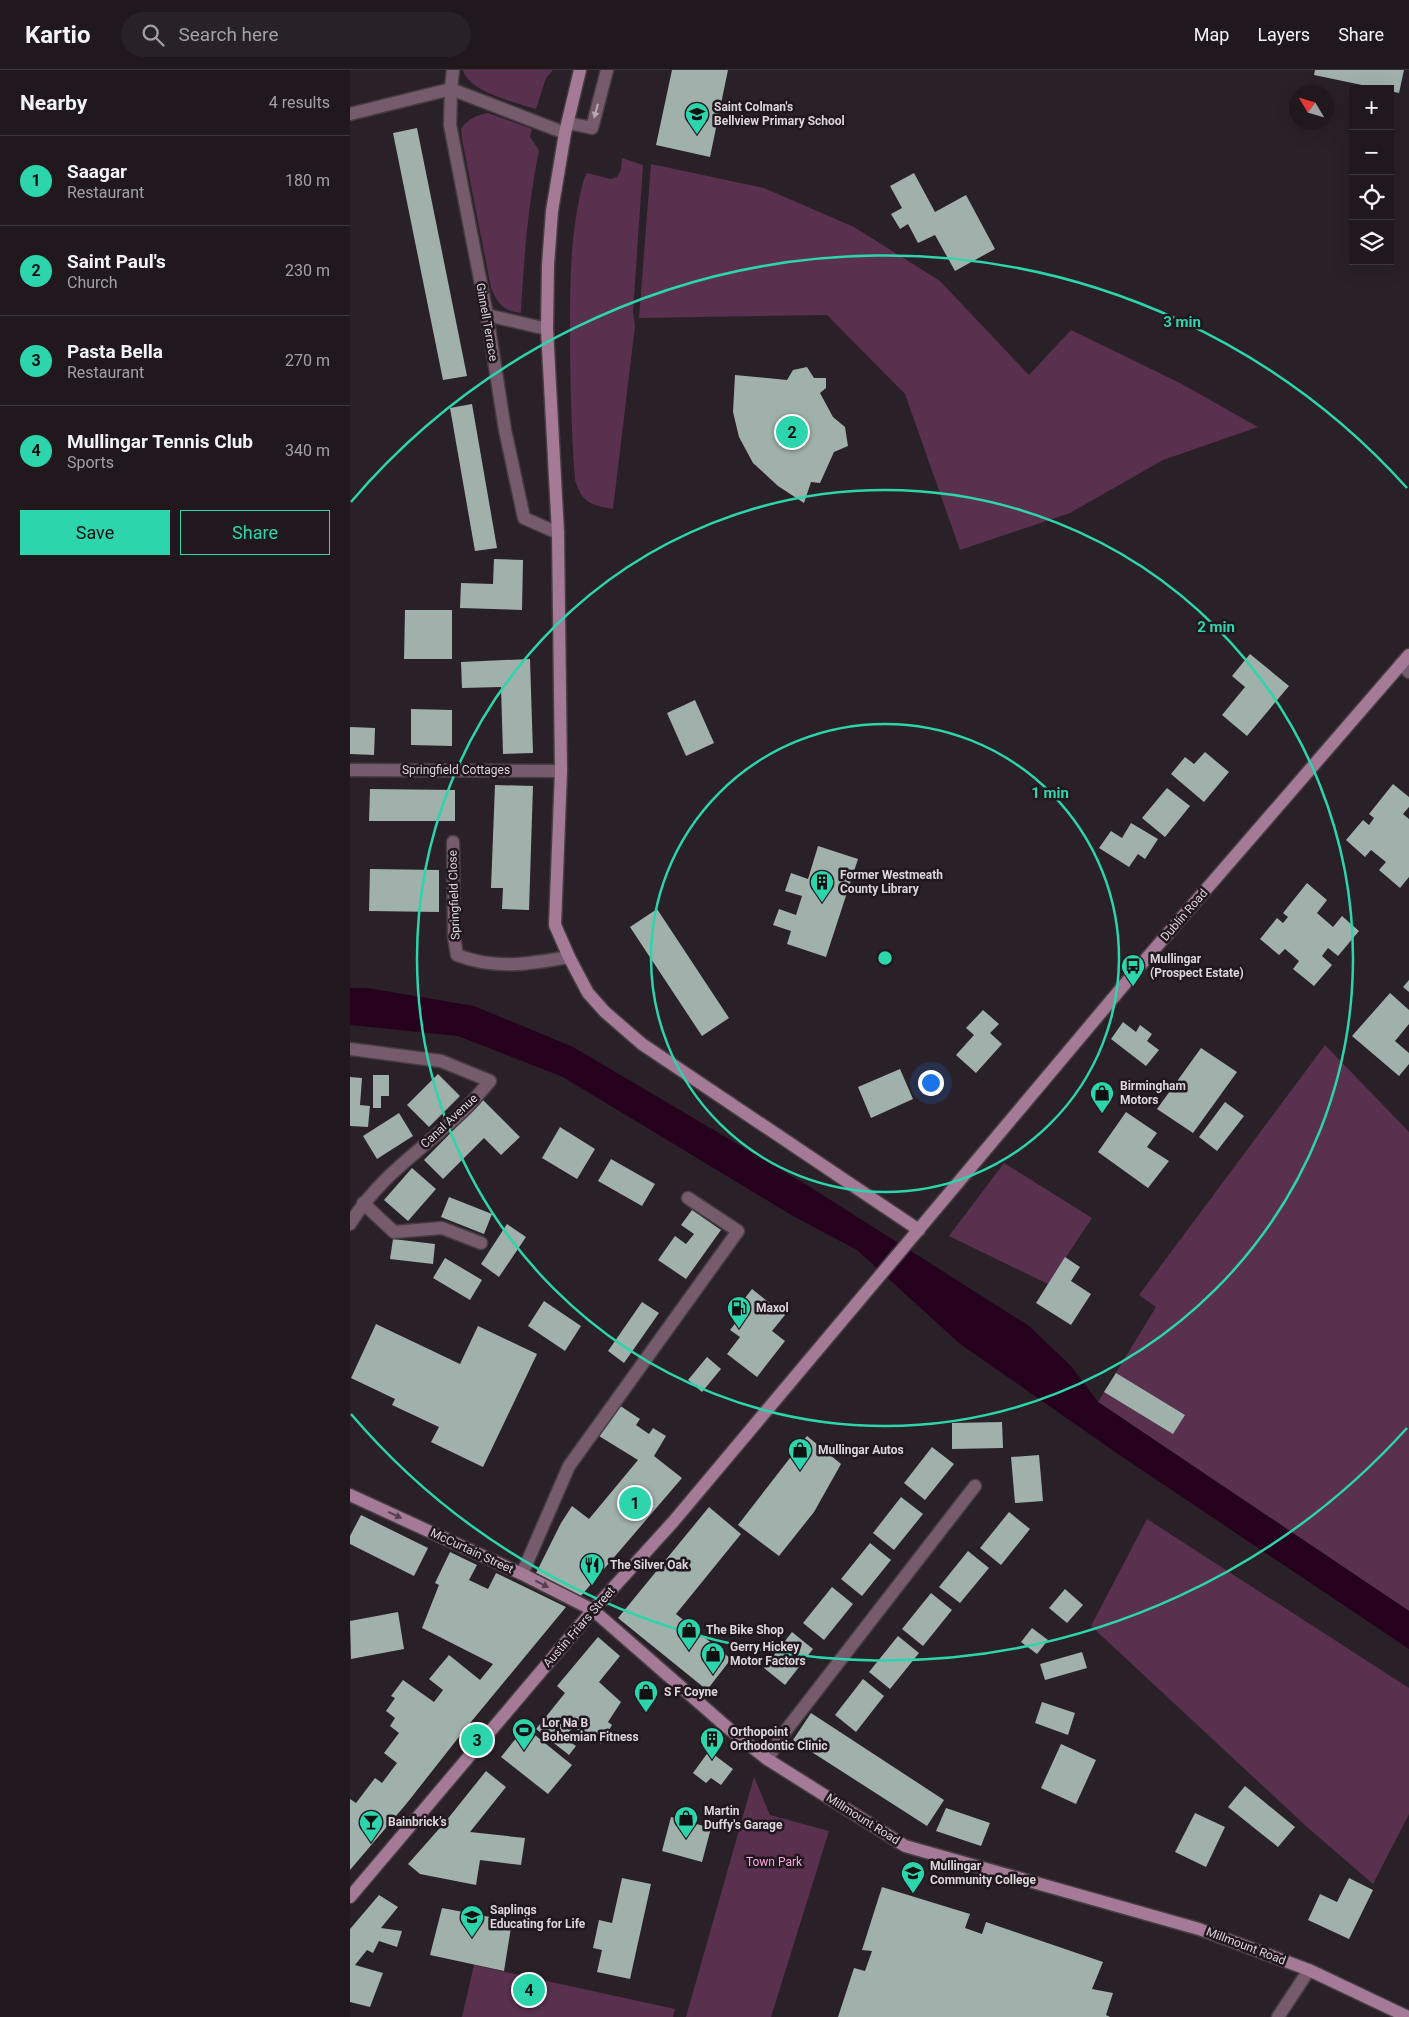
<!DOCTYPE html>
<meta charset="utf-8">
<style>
:root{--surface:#20181d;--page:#282126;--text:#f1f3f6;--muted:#a2a0a4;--line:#3d373b;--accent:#2cd5ab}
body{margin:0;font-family:Roboto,sans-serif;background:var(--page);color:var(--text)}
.controls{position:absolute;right:15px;top:15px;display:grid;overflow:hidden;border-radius:0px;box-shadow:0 5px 20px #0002}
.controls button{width:45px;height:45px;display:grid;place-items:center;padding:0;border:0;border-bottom:1px solid var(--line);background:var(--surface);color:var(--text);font:25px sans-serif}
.compass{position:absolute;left:939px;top:15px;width:45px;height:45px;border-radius:50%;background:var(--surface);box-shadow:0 5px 20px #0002;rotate:308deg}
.you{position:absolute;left:580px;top:1012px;width:18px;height:18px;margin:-12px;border:4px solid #fff;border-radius:50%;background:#1a73e8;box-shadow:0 0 0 8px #1a73e833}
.badge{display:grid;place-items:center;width:32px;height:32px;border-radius:50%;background:var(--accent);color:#111;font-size:16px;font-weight:700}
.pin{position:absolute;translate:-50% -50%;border:2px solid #fff;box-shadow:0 1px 5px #0006}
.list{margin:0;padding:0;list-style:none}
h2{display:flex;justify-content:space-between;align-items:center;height:65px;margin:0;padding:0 20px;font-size:21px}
h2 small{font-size:16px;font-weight:400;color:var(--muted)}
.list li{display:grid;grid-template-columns:32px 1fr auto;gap:15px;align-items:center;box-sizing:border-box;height:90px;padding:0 20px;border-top:1px solid var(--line)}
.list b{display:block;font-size:19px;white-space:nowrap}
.list p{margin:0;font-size:16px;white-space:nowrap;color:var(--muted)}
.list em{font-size:16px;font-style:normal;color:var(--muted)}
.actions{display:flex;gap:10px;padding:15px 20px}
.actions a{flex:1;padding:11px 0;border:1px solid var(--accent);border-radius:0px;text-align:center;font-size:18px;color:var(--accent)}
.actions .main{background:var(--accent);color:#111}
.icon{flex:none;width:28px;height:28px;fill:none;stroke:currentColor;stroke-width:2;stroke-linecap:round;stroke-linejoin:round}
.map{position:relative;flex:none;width:1059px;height:1947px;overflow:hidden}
header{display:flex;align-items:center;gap:30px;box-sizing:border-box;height:70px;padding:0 25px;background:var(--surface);border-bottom:1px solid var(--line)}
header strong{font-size:24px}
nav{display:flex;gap:28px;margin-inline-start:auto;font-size:18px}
.search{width:350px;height:45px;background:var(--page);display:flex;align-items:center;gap:12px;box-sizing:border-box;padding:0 18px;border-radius:28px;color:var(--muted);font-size:19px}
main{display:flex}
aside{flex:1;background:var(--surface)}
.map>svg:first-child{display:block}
</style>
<header>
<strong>Kartio</strong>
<div class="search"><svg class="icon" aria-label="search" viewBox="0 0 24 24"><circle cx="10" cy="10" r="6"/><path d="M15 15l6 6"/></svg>Search here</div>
<nav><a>Map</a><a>Layers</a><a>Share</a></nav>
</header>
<main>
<aside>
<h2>Nearby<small>4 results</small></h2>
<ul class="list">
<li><span class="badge">1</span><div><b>Saagar</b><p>Restaurant</p></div><em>180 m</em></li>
<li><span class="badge">2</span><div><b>Saint Paul's</b><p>Church</p></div><em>230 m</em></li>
<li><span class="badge">3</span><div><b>Pasta Bella</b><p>Restaurant</p></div><em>270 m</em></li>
<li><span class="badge">4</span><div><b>Mullingar Tennis Club</b><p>Sports</p></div><em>340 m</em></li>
</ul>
<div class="actions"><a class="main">Save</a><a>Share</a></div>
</aside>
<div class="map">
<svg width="1059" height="1947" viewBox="0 0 1059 1947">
<rect width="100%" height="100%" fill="#2a2027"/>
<g fill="#59304e">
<path d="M113,0H203L196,8L186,39C168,33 118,22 113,0Z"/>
<path d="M138,43L182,59L180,67L189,80C178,136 174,186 171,243C153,241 148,234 141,218L112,69L111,59C118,49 126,45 138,43Z"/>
<path d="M272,88L293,95L283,242L285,256L263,439C241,435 232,433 225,410C221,358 220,306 220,253C220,204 221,157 234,109L237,103L261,109L267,107L271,100Z"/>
<path d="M301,94L414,118L504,157L590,211L679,305L721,260L830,313L908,357L813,390L720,443L610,480L555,324L477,245L289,248Z"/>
<path d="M975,975L1059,1062V1541L748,1332L806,1237L789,1225Z"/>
<path d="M654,1093L742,1148L698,1214L599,1166Z"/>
<path d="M797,1449L1059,1618V1744L1023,1814L957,1757L741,1556Z"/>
<path d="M404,1707L420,1745L479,1761L421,1947H336Z"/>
<path d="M124,1895L325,1939L323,1947H112Z"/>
</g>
<path fill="#26011e" d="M0,918H17L124,936L223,977L460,1117L679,1256L721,1296L748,1332L1059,1541V1579L768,1384L609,1273L507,1180L443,1146L213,1007L108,966L0,955Z"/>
<g fill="#a0b0aa">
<path d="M322,0H378L360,87L306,75Z"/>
<path d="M965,0H1054L1049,23L1040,21V19H1031L964,5Z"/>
<path d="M67,58L117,306L93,310L43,63Z"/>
<path d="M564,103L585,142L616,125L645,179L605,201L585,165L568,173L558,154L550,159L541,144L552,138L540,116Z"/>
<path d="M457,297L464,308H476V318L470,323L483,347L495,357L498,376L484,382L470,413L461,412L454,433L428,416L403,393L389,367L383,342L385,305L437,310L443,300Z"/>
<path d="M122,334L147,478L125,481L100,338Z"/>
<path d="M144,489L173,490L172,540L110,538L111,513L143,514Z"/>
<path d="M55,540H102V589H54Z"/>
<path d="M900,584L939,616L897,666L872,645L895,617L882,606Z"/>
<path d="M180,589L183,683L153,684L151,617L112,618L111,592Z"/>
<path d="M345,630L364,673L336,686L317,643Z"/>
<path d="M61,639L102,640V676L61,675Z"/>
<path d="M0,657L25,658L24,685L0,684Z"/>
<path d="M855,682L879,702L854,732L821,704L835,687L844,694Z"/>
<path d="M1043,714L1059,727V737L1053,744L1059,749V807L1050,818L1029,800L1036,792L1021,780L1015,787L996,770L1013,750L1019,755L1024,748L1019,744Z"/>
<path d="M145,715L183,716L179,840L152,839L153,818H141Z"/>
<path d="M817,718L840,736L815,767L792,748Z"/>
<path d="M20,719L105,720V751H19Z"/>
<path d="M781,753L808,769L795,789L788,784L779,797L749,778L761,761L772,768Z"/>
<path d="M468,776L508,789L476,887L437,874L441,861L423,855L429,839L446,845L452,826L435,821L441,803L458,809Z"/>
<path d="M20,799L89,800V842L19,841Z"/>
<path d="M957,813L977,830L967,843L983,857L992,846L1009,861L988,886L978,878L972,886L982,895L964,916L943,899L949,891L935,879L929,885L910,869L927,848L933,853L938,847L933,843Z"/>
<path d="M307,839L379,948L352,966L280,857Z"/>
<path d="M1059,910V922L1053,917Z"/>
<path d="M1040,923L1059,940V954L1045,971L1059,983V994L1049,1006L1002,966Z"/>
<path d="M633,940L649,954L640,963L652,974L626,1003L606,985L624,965L616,958Z"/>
<path d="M773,952L786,962L790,955L802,964L797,971L809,980L796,996L761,969Z"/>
<path d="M851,978L887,1002L843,1063L807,1039Z"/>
<path d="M550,999L563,1029L521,1048L508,1017Z"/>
<path d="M88,1004L110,1026L79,1057L57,1035Z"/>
<path d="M23,1005H39V1026H31V1038H23Z"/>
<path d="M0,1007L12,1008L10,1035L20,1036L18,1057L0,1056Z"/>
<path d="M133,1030L170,1067L151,1085L134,1068L93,1109L74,1090Z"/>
<path d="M875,1032L894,1046L867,1081L849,1067Z"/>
<path d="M776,1042L807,1063L797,1077L819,1091L798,1118L748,1082Z"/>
<path d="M49,1043L63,1066L27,1089L13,1066Z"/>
<path d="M210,1057L245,1079L227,1109L192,1088Z"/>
<path d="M261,1089L305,1114L292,1136L248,1111Z"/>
<path d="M62,1098L86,1119L58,1151L34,1130Z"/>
<path d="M99,1127L142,1144L134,1164L91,1147Z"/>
<path d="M342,1140L371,1160L336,1209L308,1190L325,1166L336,1174L344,1164L331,1155Z"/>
<path d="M157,1154L176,1167L149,1207L131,1194Z"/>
<path d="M43,1169L85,1174L83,1194L40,1189Z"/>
<path d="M715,1187L730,1197L721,1211L741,1224L721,1255L686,1233Z"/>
<path d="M95,1188L132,1210L120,1230L83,1208Z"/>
<path d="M402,1219L435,1245L422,1261L435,1271L407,1307L377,1284L390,1267L380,1260L391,1246L385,1241Z"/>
<path d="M194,1231L231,1256L215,1281L178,1256Z"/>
<path d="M292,1232L309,1243L274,1293L258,1281Z"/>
<path d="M26,1254L110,1294L128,1256L187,1284L133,1397L81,1372L89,1357L42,1335L45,1329L1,1308Z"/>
<path d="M357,1287L371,1299L352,1322L338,1310Z"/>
<path d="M766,1303L835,1345L823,1364L754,1322Z"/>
<path d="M269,1335L290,1349L286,1355L299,1364L303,1358L316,1366L304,1386L332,1408L230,1527L186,1503L211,1453L222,1436L239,1449L288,1390L249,1366Z"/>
<path d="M652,1352L653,1378L602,1379V1353Z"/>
<path d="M457,1366L491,1394L464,1442L429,1486L388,1455Z"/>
<path d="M582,1377L604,1394L575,1430L554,1413Z"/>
<path d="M689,1385L693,1431L665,1433L661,1387Z"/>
<path d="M551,1427L573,1444L544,1480L523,1463Z"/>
<path d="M359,1437L391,1464L326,1544L381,1589L357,1620L268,1548Z"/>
<path d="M659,1442L680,1459L651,1495L630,1478Z"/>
<path d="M11,1445L78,1478L64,1506L0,1474V1466Z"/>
<path d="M520,1473L541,1490L512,1526L491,1509Z"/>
<path d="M618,1481L639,1498L610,1533L589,1517Z"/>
<path d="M100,1482L127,1495L119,1510L138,1519L146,1503L216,1537L116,1658L57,1733L0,1800V1729L6,1733L25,1708L32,1713L47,1693L34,1683L49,1663L40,1656L45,1648L36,1641L45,1628L41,1626L53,1610L84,1632L93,1620L79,1609L99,1585L130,1610L143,1594L72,1558L89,1515L85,1513Z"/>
<path d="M482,1517L503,1534L474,1570L453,1553Z"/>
<path d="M715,1519L733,1535L717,1553L699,1538Z"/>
<path d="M581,1523L602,1540L573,1576L552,1559Z"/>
<path d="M48,1542L54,1579L1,1589L0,1551Z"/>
<path d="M682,1558L698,1570L687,1584L671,1572Z"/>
<path d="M442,1562L463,1579L435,1615L414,1598Z"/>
<path d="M548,1566L569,1583L540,1619L519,1602Z"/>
<path d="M248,1567L270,1586L249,1612L271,1632L258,1652L262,1655L251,1674L223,1657L214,1668L226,1676L219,1685L186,1659L215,1623L207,1616Z"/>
<path d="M732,1582L737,1598L695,1610L690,1594Z"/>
<path d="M513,1609L534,1626L506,1662L485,1645Z"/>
<path d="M692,1632L725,1643L718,1665L685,1653Z"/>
<path d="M461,1643L594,1730L577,1756L443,1670Z"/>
<path d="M175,1657L222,1695L198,1724L151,1687Z"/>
<path d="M711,1674L746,1690L726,1734L691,1718Z"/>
<path d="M359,1681L383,1699L371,1715L361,1708L356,1713L343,1703Z"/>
<path d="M136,1701L156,1717L120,1762L175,1768L171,1795L130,1790L126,1815L70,1804L58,1794L96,1751Z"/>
<path d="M895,1716L945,1757L928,1777L878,1737Z"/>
<path d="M596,1738L640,1753L631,1776L586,1761Z"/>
<path d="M845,1743L875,1757L856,1797L825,1782Z"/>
<path d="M321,1747L361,1758L352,1792L312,1781Z"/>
<path d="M272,1808L301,1814L280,1909L247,1902L252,1880L243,1878L249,1850L262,1853Z"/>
<path d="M999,1808L1023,1820L999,1869L958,1850L970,1824L987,1832Z"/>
<path d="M532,1817L620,1844L615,1858L632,1864L636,1852L753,1892L742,1919L763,1923L756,1945L760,1947H488L504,1898L515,1901L522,1881L512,1880Z"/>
<path d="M29,1825L48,1837L31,1858L52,1861L47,1877L29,1871L23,1883L17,1880L5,1895L33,1903L20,1937L0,1932V1859Z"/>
<path d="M92,1838L162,1851L154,1901L80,1885Z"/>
</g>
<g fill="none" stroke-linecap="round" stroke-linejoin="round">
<g stroke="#463d43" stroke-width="15">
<g id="street">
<path d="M103,0L101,19L100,55L137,245L155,360L174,448L208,463"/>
<path d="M0,44L101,19L215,63"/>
<path d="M218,53L242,58L257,0"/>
<path d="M137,245L197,259"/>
<path d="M1051,594L1059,602"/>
<path d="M0,700L211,701"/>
<path d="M103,772L104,867L107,885C145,900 180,894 219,887"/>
<path d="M0,979L91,991L140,1011C133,1019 125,1029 117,1037C76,1078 31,1103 0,1154"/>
<path d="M13,1133L44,1162L92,1158L131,1173"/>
<path d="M172,1504L219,1396L388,1161L338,1128"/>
<path d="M417,1689L437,1659L625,1416"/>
<path d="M928,1947L959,1900"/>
</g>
</g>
<g stroke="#463d43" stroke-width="15">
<g id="secondary">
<path d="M230,0L215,63L202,141L198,195L197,259L208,463L211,701L205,855L219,887L238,923L255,942L292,974L569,1160"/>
<path d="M0,1425L172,1504L243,1540L378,1658L417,1689L555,1776L849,1859L959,1900L1058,1947"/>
<path d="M0,1827L243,1540L323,1452L795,890L1059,585"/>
</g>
</g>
<use href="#street" stroke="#765b6d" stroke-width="12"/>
<use href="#secondary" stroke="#a47a97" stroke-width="12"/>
</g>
<defs><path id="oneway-solid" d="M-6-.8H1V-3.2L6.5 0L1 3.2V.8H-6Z" transform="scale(1.25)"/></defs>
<use fill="#b8aab3" href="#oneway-solid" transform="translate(246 41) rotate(105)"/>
<g fill="#553f4e">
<use href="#oneway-solid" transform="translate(45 1445) rotate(25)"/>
<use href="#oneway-solid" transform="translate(192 1514) rotate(27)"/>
</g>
<g fill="none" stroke="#2cd5ab" stroke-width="2.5">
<circle cx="535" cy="888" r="234"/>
<circle cx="535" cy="888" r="468"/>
<path d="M1057 1358A702 702 0 0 1 1 1344M1 432A702 702 0 0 1 1057 418"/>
</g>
<defs>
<g id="school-pin" transform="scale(1.25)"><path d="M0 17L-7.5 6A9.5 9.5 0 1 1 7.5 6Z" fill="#2cd5ab" stroke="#21171e"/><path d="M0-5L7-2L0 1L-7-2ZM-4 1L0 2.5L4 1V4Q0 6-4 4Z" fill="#111"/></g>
<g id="building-pin" transform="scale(1.25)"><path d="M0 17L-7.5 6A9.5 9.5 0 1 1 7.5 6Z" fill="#2cd5ab" stroke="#21171e"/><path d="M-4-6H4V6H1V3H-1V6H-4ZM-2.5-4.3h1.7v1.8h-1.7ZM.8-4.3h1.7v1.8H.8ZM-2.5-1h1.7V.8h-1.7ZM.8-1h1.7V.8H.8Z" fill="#111"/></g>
<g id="bus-pin" transform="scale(1.25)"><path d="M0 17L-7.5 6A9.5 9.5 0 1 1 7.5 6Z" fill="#2cd5ab" stroke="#21171e"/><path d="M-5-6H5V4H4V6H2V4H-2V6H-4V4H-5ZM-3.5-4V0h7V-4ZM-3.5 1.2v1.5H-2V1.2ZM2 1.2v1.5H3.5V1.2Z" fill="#111"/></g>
<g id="shop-pin" transform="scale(1.25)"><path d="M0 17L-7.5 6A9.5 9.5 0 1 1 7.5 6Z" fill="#2cd5ab" stroke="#21171e"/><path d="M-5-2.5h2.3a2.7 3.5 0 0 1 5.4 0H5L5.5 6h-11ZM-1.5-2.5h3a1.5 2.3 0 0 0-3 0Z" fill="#111"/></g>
<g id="fuel-pin" transform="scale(1.25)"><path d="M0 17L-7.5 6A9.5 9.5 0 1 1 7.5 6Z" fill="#2cd5ab" stroke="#21171e"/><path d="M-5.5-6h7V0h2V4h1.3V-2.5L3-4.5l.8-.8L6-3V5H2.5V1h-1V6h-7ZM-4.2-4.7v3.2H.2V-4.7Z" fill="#111"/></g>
<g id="restaurant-pin" transform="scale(1.25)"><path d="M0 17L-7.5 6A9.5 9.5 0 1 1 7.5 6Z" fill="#2cd5ab" stroke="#21171e"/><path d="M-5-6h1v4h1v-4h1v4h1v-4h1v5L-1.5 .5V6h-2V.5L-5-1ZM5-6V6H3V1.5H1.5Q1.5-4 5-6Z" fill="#111"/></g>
<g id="stadium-pin" transform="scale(1.25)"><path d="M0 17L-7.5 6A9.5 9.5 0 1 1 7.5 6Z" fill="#2cd5ab" stroke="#21171e"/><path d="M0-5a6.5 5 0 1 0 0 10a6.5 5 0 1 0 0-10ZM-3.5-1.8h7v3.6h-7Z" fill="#111"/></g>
<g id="bar-pin" transform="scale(1.25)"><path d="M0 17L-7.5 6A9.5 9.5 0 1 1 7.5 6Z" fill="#2cd5ab" stroke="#21171e"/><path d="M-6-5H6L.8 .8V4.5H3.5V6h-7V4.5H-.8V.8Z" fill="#111"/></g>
</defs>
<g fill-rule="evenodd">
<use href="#school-pin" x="347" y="44"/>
<use href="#building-pin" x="472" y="812"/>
<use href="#bus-pin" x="783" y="896"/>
<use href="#shop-pin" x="752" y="1023"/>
<use href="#fuel-pin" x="389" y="1238"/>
<use href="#shop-pin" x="450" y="1380"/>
<use href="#restaurant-pin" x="242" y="1495"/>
<use href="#shop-pin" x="339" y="1560"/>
<use href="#shop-pin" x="363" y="1584"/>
<use href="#shop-pin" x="296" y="1622"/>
<use href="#stadium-pin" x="174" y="1660"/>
<use href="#building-pin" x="362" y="1669"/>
<use href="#shop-pin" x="336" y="1748"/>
<use href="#bar-pin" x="21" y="1752"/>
<use href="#school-pin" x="563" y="1803"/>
<use href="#school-pin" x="122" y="1847"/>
</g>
<g text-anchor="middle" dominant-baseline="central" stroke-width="5" stroke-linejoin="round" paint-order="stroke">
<g font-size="12" font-weight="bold" fill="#dcd5d9" stroke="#21171e" text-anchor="start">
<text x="364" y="37">Saint Colman's<tspan x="364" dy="14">Bellview Primary School</tspan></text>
<text x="490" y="805">Former Westmeath<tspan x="490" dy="14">County Library</tspan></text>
<text x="800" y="889">Mullingar<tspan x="800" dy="14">(Prospect Estate)</tspan></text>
<text x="770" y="1016">Birmingham<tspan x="770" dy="14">Motors</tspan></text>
<text x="406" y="1238">Maxol</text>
<text x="468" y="1380">Mullingar Autos</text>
<text x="260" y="1495">The Silver Oak</text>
<text x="356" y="1560">The Bike Shop</text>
<text x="380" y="1577">Gerry Hickey<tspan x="380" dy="14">Motor Factors</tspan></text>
<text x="314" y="1622">S F Coyne</text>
<text x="192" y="1653">Lor Na B<tspan x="192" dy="14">Bohemian Fitness</tspan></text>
<text x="380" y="1662">Orthopoint<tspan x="380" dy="14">Orthodontic Clinic</tspan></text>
<text x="354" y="1741">Martin<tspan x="354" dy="14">Duffy's Garage</tspan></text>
<text x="38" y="1752">Bainbrick’s</text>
<text x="580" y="1796">Mullingar<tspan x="580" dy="14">Community College</tspan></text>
<text x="140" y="1840">Saplings<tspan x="140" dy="14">Educating for Life</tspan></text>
</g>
<g font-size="12" fill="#dcd5d9" stroke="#21171e">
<text transform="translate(137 252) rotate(80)">Ginnell Terrace</text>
<text x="106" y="700">Springfield Cottages</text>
<text transform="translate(104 825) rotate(-92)">Springfield Close</text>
<text transform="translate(834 845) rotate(-49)">Dublin Road</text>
<text transform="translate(99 1051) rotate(-43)">Canal Avenue</text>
<text transform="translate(122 1481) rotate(25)">McCurtain Street</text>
<text transform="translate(229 1557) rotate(-49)">Austin Friars Street</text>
<text transform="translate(513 1749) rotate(32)">Millmount Road</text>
<text transform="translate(896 1876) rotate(21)">Millmount Road</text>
</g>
<g font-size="12" fill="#fba5e2" stroke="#21171e">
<text x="424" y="1792">Town Park</text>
</g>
</g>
<circle cx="535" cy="888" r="8" fill="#2cd5ab" stroke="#21171e" stroke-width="2.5"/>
<g font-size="15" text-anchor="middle" font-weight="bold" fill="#2cd5ab" stroke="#21171e" stroke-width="5" stroke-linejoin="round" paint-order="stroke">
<text x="832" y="257">3 min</text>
<text x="866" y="562">2 min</text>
<text x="700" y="728">1 min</text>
</g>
</svg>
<div class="controls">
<button>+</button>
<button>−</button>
<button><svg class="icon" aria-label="locate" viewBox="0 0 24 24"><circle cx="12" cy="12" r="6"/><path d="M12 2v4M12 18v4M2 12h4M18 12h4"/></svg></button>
<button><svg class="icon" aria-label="layers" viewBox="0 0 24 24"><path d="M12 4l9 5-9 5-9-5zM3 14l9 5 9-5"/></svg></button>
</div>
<svg class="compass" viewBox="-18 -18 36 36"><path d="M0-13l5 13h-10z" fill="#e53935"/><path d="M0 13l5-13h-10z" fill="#a2a0a4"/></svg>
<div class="you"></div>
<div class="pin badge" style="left:285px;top:1433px">1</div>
<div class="pin badge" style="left:442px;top:362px">2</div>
<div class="pin badge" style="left:127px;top:1670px">3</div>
<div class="pin badge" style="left:179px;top:1920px">4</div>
</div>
</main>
